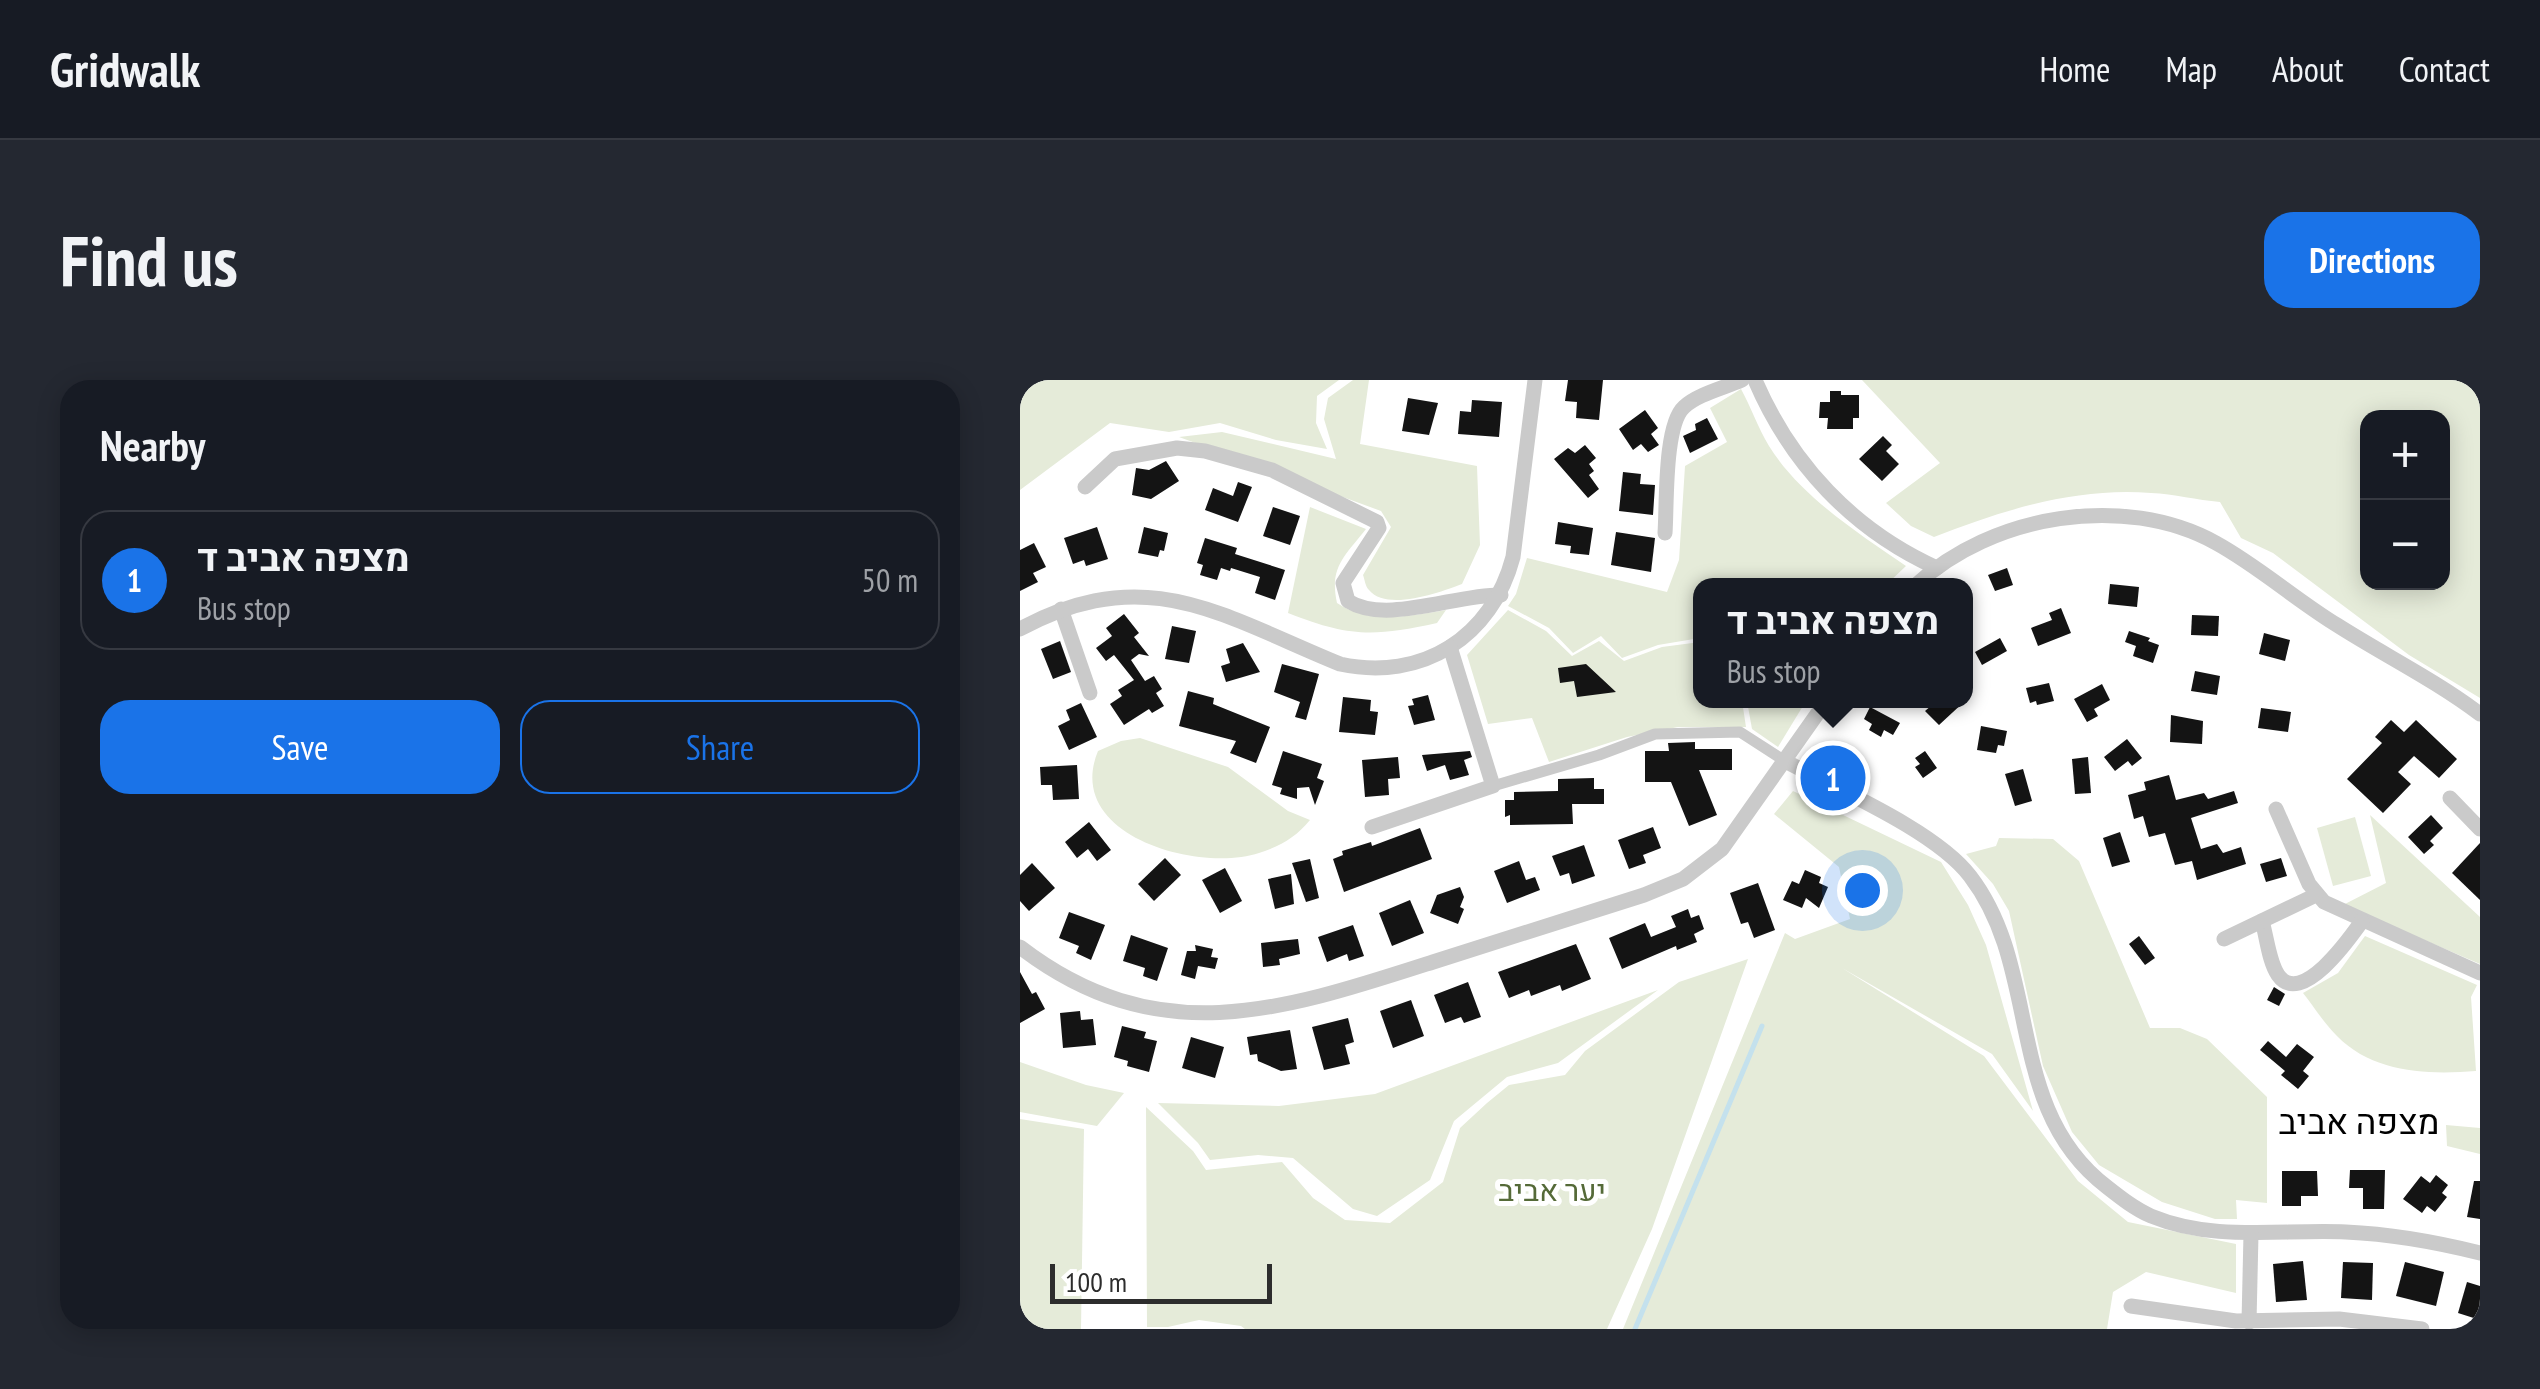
<!DOCTYPE html>
<meta charset="utf-8">
<style>
:root{--surface:#171b24;--page:#242831;--text:#f1f3f6;--muted:#9ea1a6;--line:#363941;--accent:#1a73e8}
body{margin:0;font-family:"PT Sans Narrow",Heebo,sans-serif;background:var(--page);color:var(--text)}
.controls{position:absolute;right:30px;top:30px;display:grid;overflow:hidden;border-radius:20px;box-shadow:0 5px 25px #0003}
.controls button{width:90px;height:90px;display:grid;place-items:center;padding:0;border:0;border-bottom:2px solid var(--line);background:var(--surface);color:var(--text);font:50px sans-serif}
.scale{position:absolute;left:30px;bottom:25px;width:222px;box-sizing:border-box;padding-left:10px;border:5px solid #2d2d2d;border-top:0;font-size:28px;line-height:35px;white-space:nowrap;color:#2d2d2d;-webkit-text-stroke:8px #fff;paint-order:stroke}
.you{position:absolute;left:842px;top:510px;width:35px;height:35px;margin:-25px;border:8px solid #fff;border-radius:50%;background:#1a73e8;box-shadow:0 0 0 15px #1a73e833}
.badge{display:grid;place-items:center;width:65px;height:65px;border-radius:50%;background:var(--accent);color:#fff;font-size:32px;font-weight:700}
.pin{position:absolute;translate:-50% -50%;border:5px solid #fff;box-shadow:0 2px 10px #0006}
.popup{position:absolute;left:673px;top:198px;width:280px;height:130px;box-sizing:border-box;display:grid;place-content:center;border-radius:20px;background:var(--surface);filter:drop-shadow(0 2px 8px #0005);font-size:32px;white-space:nowrap;color:var(--muted)}
.popup b{font-size:38px;color:var(--text)}
.popup::after{content:'';position:absolute;left:50%;top:100%;margin-left:-20px;border:20px solid transparent;border-top-color:var(--surface)}
.list{margin:0;padding:0;list-style:none}
h2{display:flex;justify-content:space-between;align-items:center;height:130px;margin:0;padding:0 40px;font-size:42px}
h2 small{font-size:32px;font-weight:400;color:var(--muted)}
.list li{display:grid;grid-template-columns:65px 1fr auto;gap:30px;align-items:center;box-sizing:border-box;height:140px;margin:0 20px 20px;padding:0 20px;border:2px solid var(--line);border-radius:30px}
.list b{display:block;font-size:38px;white-space:nowrap}
.list p{margin:0;font-size:32px;white-space:nowrap;color:var(--muted)}
.list em{font-size:32px;font-style:normal;color:var(--muted)}
.actions{display:flex;gap:20px;padding:30px 40px}
.actions a{flex:1;padding:22px 0;border:2px solid var(--accent);border-radius:30px;text-align:center;font-size:35px;color:var(--accent)}
.actions .main{background:var(--accent);color:#fff}
.map{position:relative;flex:none;width:1460px;height:949px;overflow:hidden;border-radius:30px}
header{display:flex;align-items:center;gap:60px;box-sizing:border-box;height:140px;padding:0 50px;background:var(--surface);border-bottom:2px solid var(--line)}
header strong{font-size:48px}
nav{display:flex;gap:55px;margin-inline-start:auto;font-size:35px}
.intro{display:flex;align-items:center;justify-content:space-between;box-sizing:border-box;height:240px;padding:0 60px}
h1{margin:0;font-size:70px}
.button{padding:25px 45px;border-radius:30px;background:var(--accent);color:#fff;font-size:35px;font-weight:700}
main{display:flex;gap:60px;padding:0 60px}
aside{flex:1;background:var(--surface);border-radius:30px;box-shadow:0 5px 25px #0003}
.map>svg:first-child{display:block}
</style>
<header>
<strong>Gridwalk</strong>
<nav><a>Home</a><a>Map</a><a>About</a><a>Contact</a></nav>
</header>
<div class="intro"><h1>Find us</h1><a class="button">Directions</a></div>
<main>
<aside>
<h2>Nearby<small></small></h2>
<ul class="list">
<li><span class="badge">1</span><div><b>מצפה אביב ד</b><p>Bus stop</p></div><em>50 m</em></li>
</ul>
<div class="actions"><a class="main">Save</a><a>Share</a></div>
</aside>
<div class="map">
<svg width="1460" height="949" viewBox="0 0 1460 949">
<rect width="100%" height="100%" fill="#fff"/>
<g fill="#e5ebd9" fill-rule="evenodd">
<path d="M0,0H319L297,16L296,43L307,69L256,60L200,43L149,52L90,43L0,110Z"/>
<path d="M333,0H349L340,64L457,86L460,165L442,204C421,212 367,232 349,210C345,206 345,200 343,195L371,147L361,131L159,57L202,52L316,79L304,39L308,18Z"/>
<path d="M842,0H1460V318L1389,275L1253,173L1221,158L1200,122C1177,120 1154,114 1131,113C1056,107 983,130 914,157L891,146L866,123L920,83ZM1348,38H1422V202H1348Z"/>
<path d="M721,9C731,27 738,48 749,66C780,116 838,153 886,186L866,205H680V258L638,265L602,278L581,256L553,273L529,248L488,226L496,214L507,178L647,212L659,180L665,86L707,62L690,28Z"/>
<path d="M290,127L346,149C325,176 309,187 317,223C351,245 388,236 426,230L417,243C353,257 329,257 268,233Z"/>
<path d="M488,230L526,251L552,276L579,261L604,281L642,267L680,262V320L722,321L726,347H658L607,357L529,382L512,338L468,344L447,275Z"/>
<path d="M727,321V320L786,321L758,367L732,349Z"/>
<path d="M120,358L208,387L268,431L290,440C276,457 261,466 239,473C179,493 43,456 78,371L101,361Z"/>
<path d="M773,411L921,482L948,525L966,565L1013,731L972,674L822,588L964,676L1058,801L1108,842L1216,864V913L1126,892L1093,912L1087,949H603L765,553L775,559L830,539L819,487L754,434Z"/>
<path d="M1350,435L1460,537V584L1323,525L1366,503Z"/>
<path d="M1335,437L1351,496L1313,506L1297,448Z"/>
<path d="M979,458L1033,459L1059,481L1130,648H1160L1187,659L1247,717V823L1216,820L1217,839H1195L1142,822L1079,785L1052,752L1023,686L989,531L973,504L946,474L976,466Z"/>
<path d="M1345,556L1457,605L1451,617L1456,691C1408,695 1353,693 1317,656C1304,643 1294,627 1283,613L1318,593Z"/>
<path d="M728,579L632,849L587,949H225L221,946L179,940L148,947H127L126,727L173,771L186,790L262,782L293,818L325,840L370,843L423,802L440,748L467,723L489,705L545,695L565,671L659,602Z"/>
<path d="M638,610L538,683L487,697L434,741L410,800L357,836L333,829L273,778L238,775L190,780L178,763L138,723L259,726L355,714Z"/>
<path d="M0,682L66,705L104,713L77,746L0,732Z"/>
<path d="M0,739L64,749L61,949H0Z"/>
<path d="M1426,745L1460,748V774L1427,766Z"/>
</g>
<g fill="none" stroke-linecap="round" stroke-linejoin="round">
<path stroke="#c4e1ed" stroke-width="5" d="M615,949L742,646"/>
</g>
<g fill="#141414">
<path d="M548,0H583L579,40L556,38L557,22L545,21Z"/>
<path d="M810,11H821V15H839V38H833V49H807L808,38H799L800,22H810Z"/>
<path d="M388,18L418,23L409,55L382,51Z"/>
<path d="M452,20L482,22L479,57L438,54L440,31L451,32Z"/>
<path d="M625,30L638,48L631,54L639,65L628,72L621,64L613,70L599,49Z"/>
<path d="M687,38L698,59L670,73L663,56L676,50L675,44Z"/>
<path d="M863,56L872,65L866,71L879,84L862,101L839,79Z"/>
<path d="M565,65L576,78L569,84L574,91L569,95L579,109L568,118L534,79L548,68L555,73Z"/>
<path d="M146,81L159,101L131,119L112,115L116,88L129,90Z"/>
<path d="M603,92L621,94L620,104L635,105L633,135L599,131Z"/>
<path d="M218,102L232,107L218,142L185,130L193,108L213,116Z"/>
<path d="M253,127L280,136L270,165L243,156Z"/>
<path d="M538,142L573,148L569,175L550,173L551,166L535,164Z"/>
<path d="M77,147L88,179L66,186L64,180L53,184L44,158Z"/>
<path d="M124,147L148,153L144,171L140,170L138,177L118,173Z"/>
<path d="M596,152L635,158L631,192L591,185Z"/>
<path d="M185,158L217,168L215,174L265,190L255,220L235,213L240,197L211,188L210,191L201,188L197,200L180,195L183,185L177,183Z"/>
<path d="M14,163L26,187L13,193L18,202L0,211V170Z"/>
<path d="M987,188L993,205L975,211L968,195Z"/>
<path d="M1090,204L1119,207L1117,227L1088,224Z"/>
<path d="M1041,228L1051,253L1018,266L1011,248L1032,240L1029,233Z"/>
<path d="M104,234L119,253L114,257L129,276L119,274L111,280L125,301L134,296L142,309L136,313L144,326L132,333L129,329L104,345L90,324L102,316L98,310L114,300L94,275L86,281L76,268L92,256L86,248Z"/>
<path d="M1172,235L1199,236L1198,256L1171,255Z"/>
<path d="M152,246L176,251L169,283L145,279Z"/>
<path d="M1109,251L1130,258L1128,261L1139,265L1133,283L1113,276L1116,266L1105,262Z"/>
<path d="M1244,253L1270,260L1265,281L1239,274Z"/>
<path d="M980,258L987,271L962,285L955,272Z"/>
<path d="M40,261L51,292L33,299L21,269Z"/>
<path d="M223,263L240,292L206,302L201,286L210,283L206,269Z"/>
<path d="M262,284L299,294L286,340L275,337L280,322L254,312Z"/>
<path d="M566,284L596,312L557,317L554,301L540,303L538,288Z"/>
<path d="M1175,291L1200,296L1197,315L1171,311Z"/>
<path d="M1029,303L1034,321L1017,325L1016,321L1010,323L1006,308Z"/>
<path d="M1082,304L1090,320L1074,329L1078,336L1067,342L1054,319Z"/>
<path d="M168,311L194,318L193,324L250,347L236,383L210,373L216,361L159,346Z"/>
<path d="M408,315L415,340L394,345L388,326L394,325L392,319Z"/>
<path d="M323,317L351,320L350,331L358,332L355,355L319,352Z"/>
<path d="M918,320L923,325L928,320H946L919,345L905,331Z"/>
<path d="M61,323L77,357L49,370L38,346L50,340L46,330Z"/>
<path d="M850,327L880,343L873,355L864,350L861,357L849,350L852,344L844,339Z"/>
<path d="M1241,328L1271,332L1268,352L1238,348Z"/>
<path d="M1151,335L1183,341L1182,364L1150,362Z"/>
<path d="M1371,340L1384,352L1396,340L1437,379L1419,398L1394,376L1378,392L1391,404L1363,433L1327,399L1362,363L1355,357Z"/>
<path d="M961,346L987,351L984,366L978,365L976,373L957,370Z"/>
<path d="M1107,359L1122,378L1112,386L1108,381L1095,391L1084,377Z"/>
<path d="M675,362V369H712V390H679L697,435L669,446L651,402H625V371H649L648,363Z"/>
<path d="M263,371L302,384L297,398L304,401L295,425L289,407L277,408V419L260,414L262,408L252,405Z"/>
<path d="M450,371L452,377L444,380L449,395L430,400L425,385L407,391L402,375Z"/>
<path d="M905,371L917,388L903,398L895,387L900,384L895,378Z"/>
<path d="M378,377L380,398L368,399L369,415L345,417L342,380Z"/>
<path d="M1068,377L1071,413L1055,414L1052,379Z"/>
<path d="M57,385L59,419L33,420L32,405H21L20,387Z"/>
<path d="M1003,389L1012,421L995,426L985,394Z"/>
<path d="M1149,395L1156,420L1184,413L1188,419L1214,411L1218,423L1171,438L1181,469L1197,464L1203,473L1221,467L1226,484L1177,500L1172,481L1155,485L1145,453L1129,457L1123,436L1114,439L1108,415L1126,410L1124,402Z"/>
<path d="M574,398V409H584V424H552L553,444L490,445V435L485,437V420H494V412L538,411V399Z"/>
<path d="M1411,435L1423,448L1410,461L1414,465L1404,474L1388,457Z"/>
<path d="M69,442L91,470L77,481L68,469L57,478L45,462Z"/>
<path d="M633,447L641,468L623,475L626,483L609,489L598,460Z"/>
<path d="M400,448L412,479L324,512L313,479L323,475L322,471L351,462L352,466Z"/>
<path d="M1100,452L1110,482L1092,487L1083,458Z"/>
<path d="M1460,463V520L1432,493Z"/>
<path d="M564,465L575,496L552,504L549,493L540,496L532,476Z"/>
<path d="M145,478L161,495L134,521L118,504Z"/>
<path d="M1261,478L1267,496L1246,502L1240,484Z"/>
<path d="M290,479L299,518L286,522L272,483Z"/>
<path d="M499,481L506,500L515,497L520,510L487,523L474,491Z"/>
<path d="M12,483L35,508L9,531L0,521V495Z"/>
<path d="M205,488L222,521L200,533L182,500Z"/>
<path d="M785,490L801,497L799,503L808,507L799,528L786,518L782,528L763,520L772,501L779,504Z"/>
<path d="M271,494L274,524L255,529L248,499Z"/>
<path d="M738,503L755,550L734,558L728,542L721,544L710,513Z"/>
<path d="M440,507L444,517L440,527L444,529L438,544L410,533L417,515Z"/>
<path d="M390,520L404,553L372,566L359,533Z"/>
<path d="M668,529L671,538L679,535L684,549L674,554L677,562L657,570L656,566L602,589L589,558L625,543L631,557L656,547L651,536Z"/>
<path d="M49,532L85,545L71,580L56,573L59,566L39,558Z"/>
<path d="M333,545L344,576L329,581L327,574L307,582L298,557Z"/>
<path d="M111,555L148,568L137,601L123,596L125,588L103,581Z"/>
<path d="M1119,556L1135,578L1125,585L1109,564Z"/>
<path d="M278,559L280,574L259,579L260,585L243,587L241,563Z"/>
<path d="M556,564L571,599L542,611L540,605L511,616L509,610L489,618L478,592Z"/>
<path d="M175,565L193,569L191,577L198,578L195,589L178,586L175,599L161,595L167,571H176Z"/>
<path d="M0,592L12,614L16,612L25,629L0,643Z"/>
<path d="M448,602L461,637L444,643L441,637L425,643L414,615Z"/>
<path d="M1254,607L1265,614L1259,626L1247,620Z"/>
<path d="M391,620L404,656L373,668L360,631Z"/>
<path d="M60,631L61,640L73,639L76,665L43,668L40,633Z"/>
<path d="M328,638L334,662L325,665L330,684L304,690L292,647Z"/>
<path d="M102,646L126,652L124,658L137,661L129,692L107,686L108,681L94,677Z"/>
<path d="M270,650L277,689L261,691L238,681L237,674L230,675L227,657Z"/>
<path d="M171,657L204,667L195,698L162,688Z"/>
<path d="M1248,661L1266,677L1277,664L1294,677L1283,691L1289,696L1278,709L1261,695L1265,691L1240,670Z"/>
<path d="M1330,790H1365L1364,829H1343V808H1329Z"/>
<path d="M1262,791H1297L1298,816H1281V826H1262Z"/>
<path d="M1416,795L1428,805L1422,813L1427,817L1415,832L1407,826L1402,833L1383,819L1401,796L1410,803Z"/>
<path d="M1454,801H1460V839L1447,837Z"/>
<path d="M1283,881L1287,920L1256,922L1253,884Z"/>
<path d="M1323,882L1353,883L1352,920L1321,918Z"/>
<path d="M1385,882L1424,892L1416,926L1376,916Z"/>
<path d="M1447,902L1460,906V940L1438,933Z"/>
</g>
<g fill="none" stroke-linecap="round" stroke-linejoin="round">
<path stroke="#cacaca" stroke-width="11" d="M473,406L579,375L635,354L720,352L765,381"/>
<g stroke="#cacaca" stroke-width="15">
<path d="M735,0C771,84 833,150 917,188"/>
<path d="M65,107L95,79L157,68L185,71L252,90L357,142L359,148L323,203L328,221C366,245 436,214 481,215"/>
<path d="M645,153C647,126 644,45 664,27C678,14 704,8 722,0"/>
<path d="M896,205C971,135 1104,112 1196,163C1238,186 1276,220 1317,245C1364,275 1415,300 1460,334"/>
<path d="M41,229L70,313"/>
<path d="M0,249C127,181 200,235 320,284C402,302 472,257 493,177L515,0"/>
<path d="M765,381C817,409 916,451 950,496C1023,591 983,728 1087,807C1101,818 1115,829 1131,836C1194,862 1260,849 1326,852C1371,854 1416,862 1460,873"/>
<path d="M1430,418L1460,449"/>
<path d="M1256,429L1289,504L1304,522L1460,593"/>
<path d="M352,447L473,406L430,267"/>
<path d="M1242,541C1247,558 1249,582 1258,595C1281,628 1330,558 1342,541"/>
<path d="M1204,559L1296,515"/>
<path d="M0,567C138,673 264,630 413,582C484,560 554,537 624,515L663,499L702,469L807,320"/>
<path d="M1111,926L1216,941L1319,939L1402,949"/>
<path d="M1229,942L1231,854"/>
</g>
</g>
<g text-anchor="middle" dominant-baseline="central" stroke-width="10" stroke-linejoin="round" paint-order="stroke">
<g font-size="30" fill="#556a38" stroke="#fff">
<text x="532" y="809">יער אביב</text>
</g>
<g font-size="35" fill="#000" stroke="#fff">
<text x="1339" y="741">מצפה אביב</text>
</g>
</g>
</svg>
<div class="controls">
<button>+</button>
<button>−</button>
</div>
<div class="scale">100 m</div>
<div class="you"></div>
<div class="pin badge" style="left:813px;top:398px">1</div>
<div class="popup"><b>מצפה אביב ד</b>Bus stop</div>
</div>
</main>
